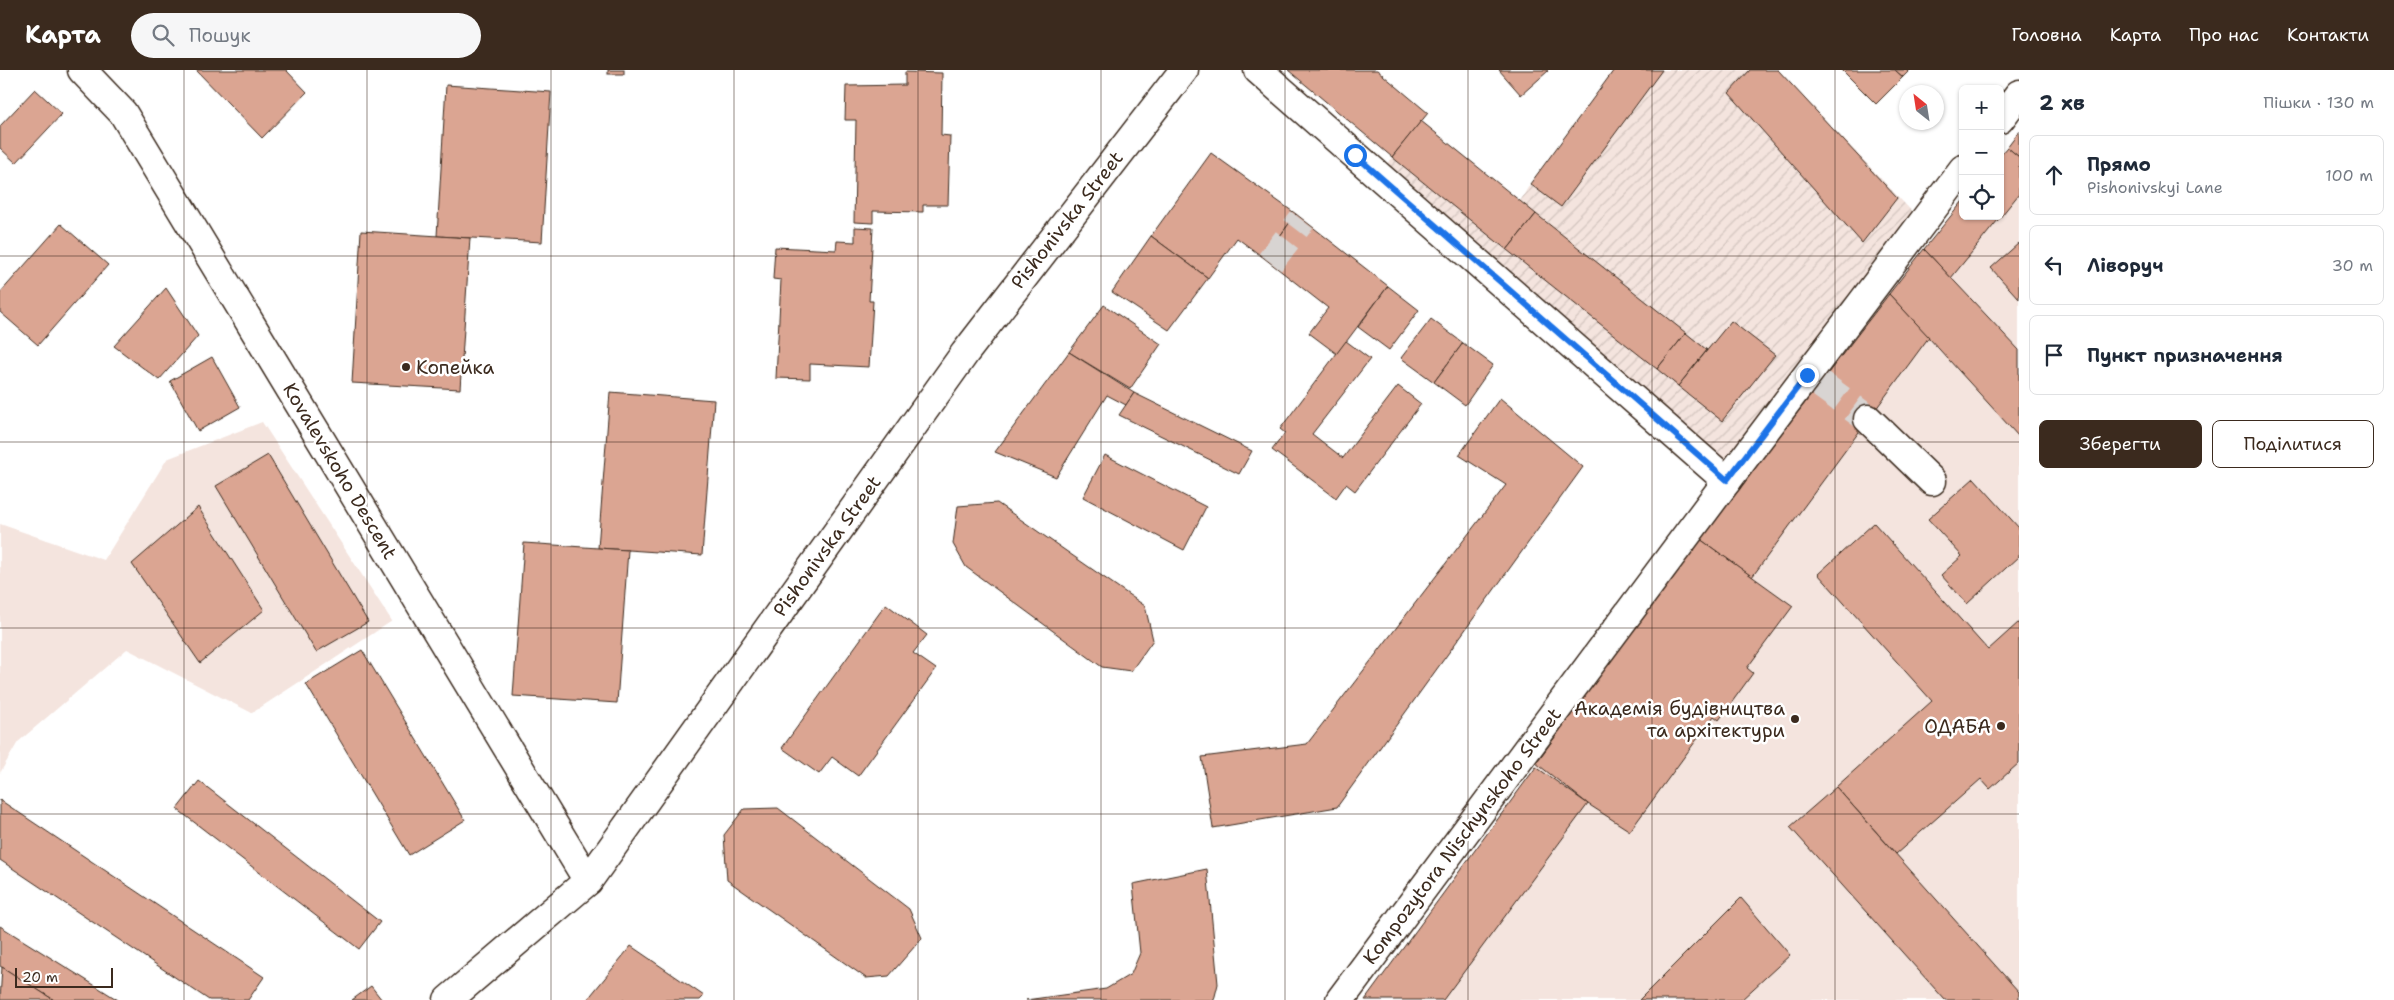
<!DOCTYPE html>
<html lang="uk">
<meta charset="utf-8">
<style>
:root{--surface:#fff;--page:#f6f6f7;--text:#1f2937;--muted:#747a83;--line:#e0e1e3;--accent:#3b2a1e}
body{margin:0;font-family:"Shantell Sans",sans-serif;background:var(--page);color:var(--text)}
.controls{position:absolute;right:15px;top:15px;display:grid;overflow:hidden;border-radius:8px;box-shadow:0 1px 4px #0004}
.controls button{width:45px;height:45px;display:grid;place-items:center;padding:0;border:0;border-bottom:1px solid var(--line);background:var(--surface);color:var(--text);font:25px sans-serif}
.compass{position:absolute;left:1899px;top:15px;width:45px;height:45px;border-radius:50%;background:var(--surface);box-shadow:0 1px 4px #0004;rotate:330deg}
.scale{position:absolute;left:15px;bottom:12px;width:98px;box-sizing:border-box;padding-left:5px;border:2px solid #3b2a1e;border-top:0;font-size:14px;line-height:18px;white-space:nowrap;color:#3b2a1e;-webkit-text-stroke:4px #fff;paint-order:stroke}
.stop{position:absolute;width:15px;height:15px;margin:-11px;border:4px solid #1a73e8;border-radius:50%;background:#fff}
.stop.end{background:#1a73e8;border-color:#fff;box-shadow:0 1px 5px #0008}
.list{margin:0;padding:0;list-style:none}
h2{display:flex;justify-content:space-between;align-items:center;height:65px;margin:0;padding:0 20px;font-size:21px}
h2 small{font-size:16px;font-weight:400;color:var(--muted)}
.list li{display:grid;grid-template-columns:32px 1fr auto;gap:15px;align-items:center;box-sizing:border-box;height:80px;margin:0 10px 10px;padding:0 10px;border:1px solid var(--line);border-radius:8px}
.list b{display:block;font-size:19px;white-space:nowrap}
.list p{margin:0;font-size:16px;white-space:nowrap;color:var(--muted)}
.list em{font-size:16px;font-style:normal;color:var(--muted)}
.actions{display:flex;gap:10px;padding:15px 20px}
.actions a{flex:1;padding:11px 0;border:1px solid var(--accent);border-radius:8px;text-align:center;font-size:18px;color:var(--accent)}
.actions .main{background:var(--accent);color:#fff}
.icon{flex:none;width:28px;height:28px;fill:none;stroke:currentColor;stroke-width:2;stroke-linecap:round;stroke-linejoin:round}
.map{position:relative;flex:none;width:2019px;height:930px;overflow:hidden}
header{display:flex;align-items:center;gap:30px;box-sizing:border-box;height:70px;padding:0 25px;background:var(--accent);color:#fff}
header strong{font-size:24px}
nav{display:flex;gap:28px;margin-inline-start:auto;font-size:18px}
.search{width:350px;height:45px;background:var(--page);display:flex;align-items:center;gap:12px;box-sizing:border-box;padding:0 18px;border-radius:28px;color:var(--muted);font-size:19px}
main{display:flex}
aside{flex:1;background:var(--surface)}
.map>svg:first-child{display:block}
</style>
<header>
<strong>Карта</strong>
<div class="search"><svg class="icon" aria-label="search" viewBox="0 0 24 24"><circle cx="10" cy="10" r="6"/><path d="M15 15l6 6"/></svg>Пошук</div>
<nav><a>Головна</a><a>Карта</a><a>Про нас</a><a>Контакти</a></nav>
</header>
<main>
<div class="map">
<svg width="2019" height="930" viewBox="0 0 2019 930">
<defs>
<pattern id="industrial-furrows" width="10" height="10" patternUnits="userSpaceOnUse" patternTransform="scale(1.25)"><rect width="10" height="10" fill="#f4e4de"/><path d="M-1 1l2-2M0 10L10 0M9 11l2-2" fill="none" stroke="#d2c4be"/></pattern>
</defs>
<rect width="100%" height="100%" fill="#fff"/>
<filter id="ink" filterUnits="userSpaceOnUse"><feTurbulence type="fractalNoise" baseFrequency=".02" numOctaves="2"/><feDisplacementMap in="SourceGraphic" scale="10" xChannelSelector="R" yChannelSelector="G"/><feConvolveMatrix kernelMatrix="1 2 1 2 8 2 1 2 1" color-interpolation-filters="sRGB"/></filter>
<g filter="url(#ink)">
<g fill="#f4e4de">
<path d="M2019,61V930H1369L1881,215L1889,223L1963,131V146H2000V85Z"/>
<path d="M262,352L392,551L252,643L127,579L18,672L0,703V454L104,490L167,389Z"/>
</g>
<path fill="url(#industrial-furrows)" d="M1614,0H1778L1921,151L1727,409L1378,105L1421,51L1519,133L1530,114Z"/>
<g fill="#dba592" stroke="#3b2a1e">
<path d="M196,0H286L307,22L262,68Z"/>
<rect x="608" y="0" width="16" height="4"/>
<path d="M1288,0H1377L1428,43L1392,87Z"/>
<path d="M1499,0H1547L1548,1L1521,25Z"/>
<path d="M1614,0H1662L1561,137L1530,114Z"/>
<path d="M1750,0H1778L1897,128L1862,173L1729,23Z"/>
<path d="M1842,0H1895L1903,7L1876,34Z"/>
<path d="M1895,0H1910L1903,7Z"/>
<path d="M905,2L942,3L941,65L950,66L948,135H923V142L873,141V153L854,152L856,50H845L846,16L905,15Z"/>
<path d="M446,15L551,22L542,172L437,166Z"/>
<path d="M35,19L62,44L16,93L0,78V56Z"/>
<path d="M1421,51L1536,144L1507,180L1392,87Z"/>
<path d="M2019,61V87L2007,77Z"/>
<path d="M2007,77L2019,87V124L1951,208L1924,179L1963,131V146H2000V85Z"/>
<path d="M1211,83L1296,144L1264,188L1237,168L1208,208L1151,166Z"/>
<path d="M1296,144L1388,216L1337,284L1309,263L1328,238L1264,188Z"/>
<path d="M1536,144L1686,263L1657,299L1507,180Z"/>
<path d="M61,154L108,195L38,275L0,242V223Z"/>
<path d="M855,157L873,158L869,231H873L869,297L810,294V309L776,308L781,210L773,209L775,177L836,180L837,171L855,172Z"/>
<path d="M361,161L470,168L460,319L352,313Z"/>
<path d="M1151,166L1208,208L1169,260L1112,222Z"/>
<path d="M2019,173V229L1991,198Z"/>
<path d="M1924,179L2019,280V367L1889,224Z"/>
<path d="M1388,216L1419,240L1389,280L1358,257Z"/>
<path d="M166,218L198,266L159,310L114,276Z"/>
<path d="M1889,224L1929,267L1752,507L1700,469Z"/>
<path d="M1104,235L1161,274L1130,319L1069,282Z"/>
<path d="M1431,249L1463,273L1434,312L1401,288Z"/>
<path d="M1731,251L1775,285L1722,351L1678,316Z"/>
<path d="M1686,263L1707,280L1678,316L1657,299Z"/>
<path d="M1346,271L1370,289L1312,364L1343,388L1398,316L1421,334L1355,421L1346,414L1336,428L1272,380L1285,363L1280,359Z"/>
<path d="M1463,273L1493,295L1465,335L1434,312Z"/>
<path d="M1069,282L1134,323L1126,335L1107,325L1056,407L995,382Z"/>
<path d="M212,287L240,337L198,361L170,311Z"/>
<path d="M610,322L714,330L702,485L598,478Z"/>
<path d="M1134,323L1252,381L1239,404L1119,345Z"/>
<path d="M1500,328L1583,397L1337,737L1213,758L1202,687L1307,674L1506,415L1459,385Z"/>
<path d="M268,385L368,552L316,582L216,416Z"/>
<path d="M1105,385L1206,437L1184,480L1083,427Z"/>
<path d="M1974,408L2019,458V486L1967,534L1941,505L1962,486L1928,449Z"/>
<path d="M997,433L1145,536L1153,570L1131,601L1102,597L966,497L953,474L958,436Z"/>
<path d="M198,437L264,540L200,593L132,494Z"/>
<path d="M1874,453L1988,580L2019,552V693L1990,719L1981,709L1896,784L1836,717L1932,631L1818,504Z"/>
<path d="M1700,469L1793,536L1747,598L1753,603L1719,650L1714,646L1630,761L1588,734L1536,693Z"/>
<path d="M524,473L628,480L617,633L513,626Z"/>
<path d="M886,534L927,565L913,583L936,599L858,706L832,687L819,704L782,678Z"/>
<path d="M362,580L465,750L409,785L306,614Z"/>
<path d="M1536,697L1588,734L1443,930H1365Z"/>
<path d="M199,711L380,852L359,879L177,739Z"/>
<path d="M1836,717L2019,922V930H1945L1790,757Z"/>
<path d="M0,730L264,907L248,930H209L0,790Z"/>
<path d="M778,738L909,839L922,868L889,906L866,908L727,810L724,765L744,739Z"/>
<path d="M1207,799L1218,914L1214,930H1026L1106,919L1131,904L1140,883L1133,814Z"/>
<path d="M1741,828L1790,885L1741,930H1639Z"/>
<path d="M0,856L118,930H54L0,896Z"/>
<path d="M631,876L704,926L700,930H587Z"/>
<path d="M2,897L54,930H0Z"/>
<path d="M371,916L382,930H352Z"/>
</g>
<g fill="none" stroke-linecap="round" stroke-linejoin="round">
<g stroke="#d8d4d2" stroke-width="28" stroke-dasharray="28 14" stroke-linecap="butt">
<path d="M1270,192L1302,150"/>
<path d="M1819,313L1868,349"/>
</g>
<g stroke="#3b2a1e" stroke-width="31">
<g id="minor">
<path d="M82,0L123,43L588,811"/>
<path d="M1258,0L1727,411"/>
<path d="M2000,49L2019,24"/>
<path d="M1868,349L1932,411"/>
<path d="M448,930L588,811L965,283L1184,0"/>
<path d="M1340,930L1727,411L1963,99"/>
</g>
</g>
<use href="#minor" stroke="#fff" stroke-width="28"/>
</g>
</g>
<g fill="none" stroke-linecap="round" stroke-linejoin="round" filter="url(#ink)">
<path stroke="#1a73e8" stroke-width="6" d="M1355,85L1727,410L1807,305"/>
</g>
<path fill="none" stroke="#3b2a1e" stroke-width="1" stroke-opacity="0.55" d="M184,0V930M367,0V930M551,0V930M734,0V930M918,0V930M1101,0V930M1285,0V930M1468,0V930M1652,0V930M1835,0V930M0,186H2019M0,372H2019M0,558H2019M0,744H2019"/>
<g fill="#3b2a1e" stroke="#fff" stroke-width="2">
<circle cx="406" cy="297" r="5"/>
<circle cx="1795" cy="649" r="5"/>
<circle cx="2001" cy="656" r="5"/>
</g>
<g text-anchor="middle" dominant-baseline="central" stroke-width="5" stroke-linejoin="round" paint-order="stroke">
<g font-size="19" fill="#3b2a1e" stroke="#fff">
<text transform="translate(1067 150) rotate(-52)">Pishonivska Street</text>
<text transform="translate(340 401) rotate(59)">Kovalevskoho Descent</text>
<text transform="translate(827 476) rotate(-54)">Pishonivska Street</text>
<text transform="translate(1462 766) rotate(-53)">Kompozytora Nischynskoho Street</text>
</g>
<g font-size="19" fill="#3b2a1e" stroke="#fff" text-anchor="end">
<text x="416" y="297" text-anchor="start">Копейка</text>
<text x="1785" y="638">Академія будівництва<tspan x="1785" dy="22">та архітектури</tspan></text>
<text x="1991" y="656">ОДАБА</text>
</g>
</g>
</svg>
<div class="controls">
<button>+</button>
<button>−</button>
<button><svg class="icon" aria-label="locate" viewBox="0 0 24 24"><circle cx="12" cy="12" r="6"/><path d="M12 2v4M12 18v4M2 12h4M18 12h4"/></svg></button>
</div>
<svg class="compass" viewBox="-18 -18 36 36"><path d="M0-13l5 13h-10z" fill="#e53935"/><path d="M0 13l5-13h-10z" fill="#747a83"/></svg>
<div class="scale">20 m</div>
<div class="stop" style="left:1355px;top:85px"></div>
<div class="stop end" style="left:1807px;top:305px"></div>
</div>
<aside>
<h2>2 хв<small>Пішки · 130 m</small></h2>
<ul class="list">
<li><svg class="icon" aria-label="ahead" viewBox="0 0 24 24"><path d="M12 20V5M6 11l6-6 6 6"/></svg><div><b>Прямо</b><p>Pishonivskyi Lane</p></div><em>100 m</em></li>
<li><svg class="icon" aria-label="left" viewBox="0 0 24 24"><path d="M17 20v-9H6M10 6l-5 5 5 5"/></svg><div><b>Ліворуч</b></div><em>30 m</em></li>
<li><svg class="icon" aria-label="arrive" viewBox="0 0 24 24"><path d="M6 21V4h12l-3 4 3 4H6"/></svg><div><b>Пункт призначення</b></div></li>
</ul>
<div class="actions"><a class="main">Зберегти</a><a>Поділитися</a></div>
</aside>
</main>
